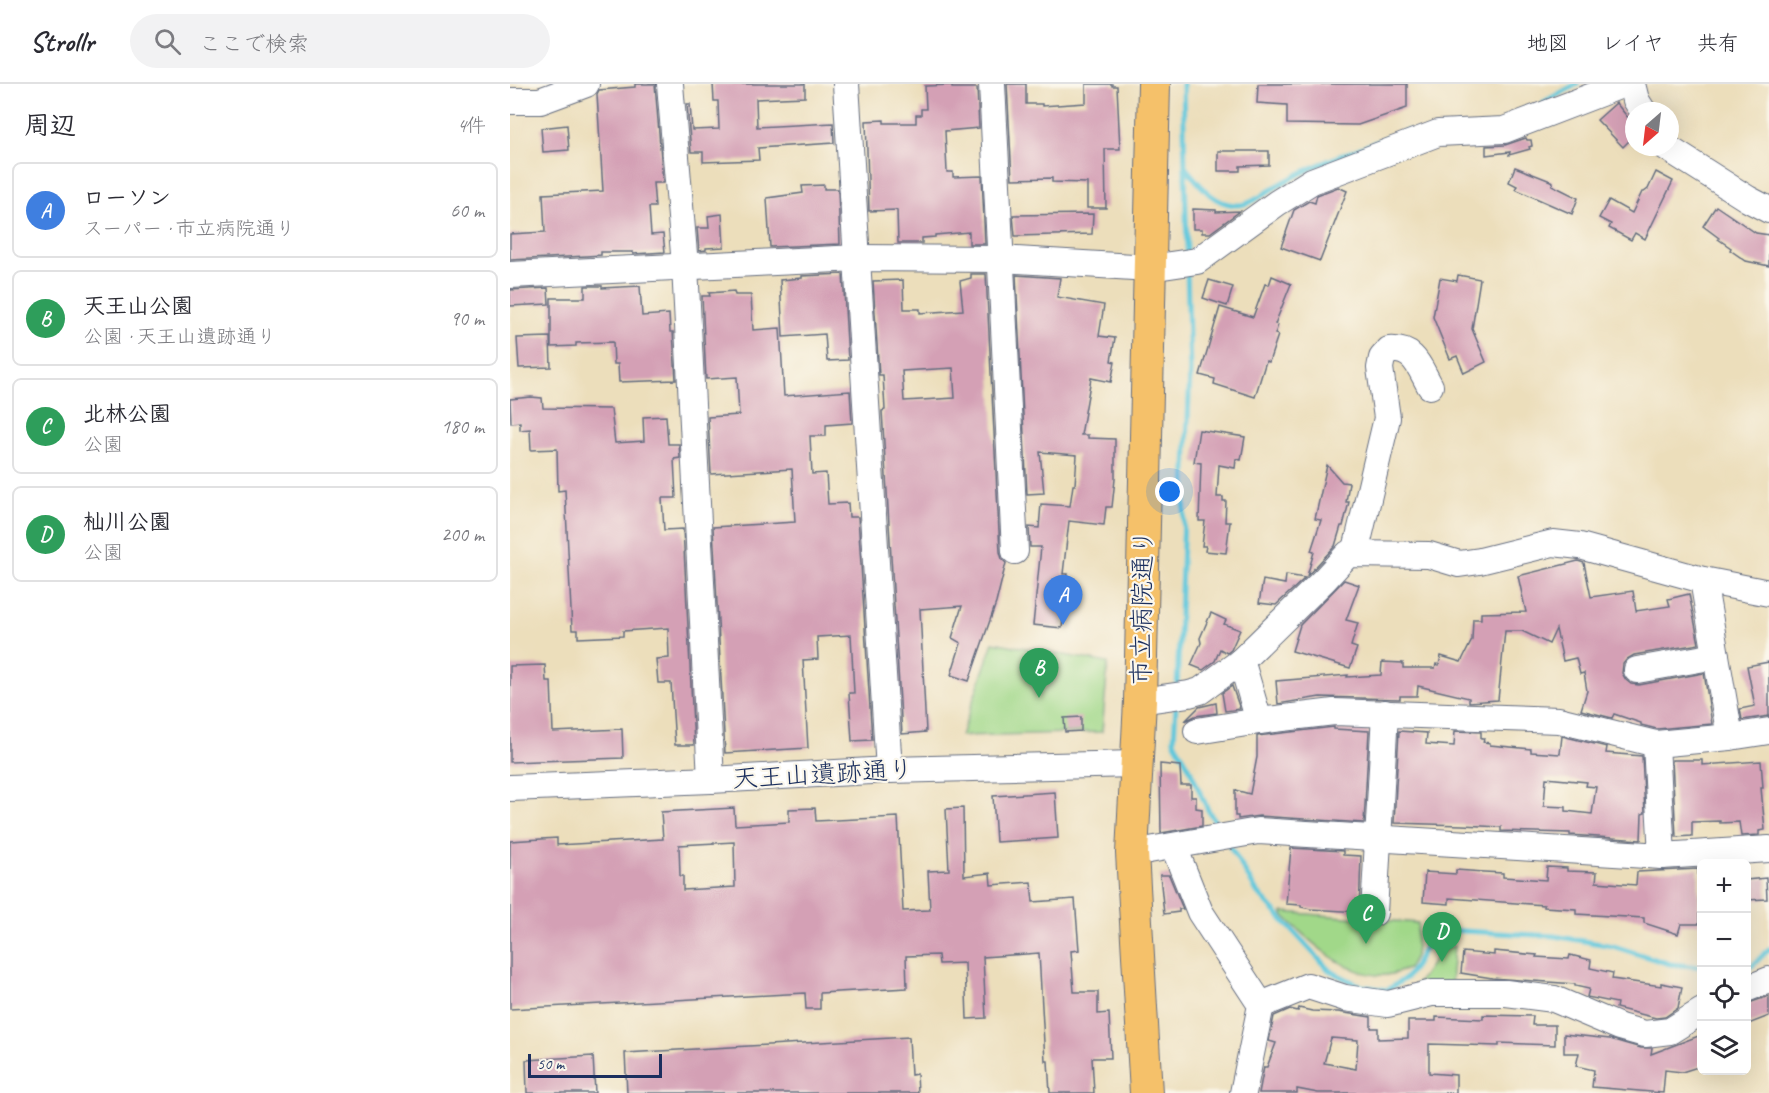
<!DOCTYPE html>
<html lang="ja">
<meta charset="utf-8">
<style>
:root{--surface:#fff;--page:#f2f2f3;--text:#2b2b33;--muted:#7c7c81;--line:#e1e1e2;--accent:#db2777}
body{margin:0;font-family:Caveat,"Klee One",sans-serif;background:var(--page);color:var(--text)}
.controls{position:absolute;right:18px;bottom:18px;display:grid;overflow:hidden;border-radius:9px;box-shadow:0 6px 24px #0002}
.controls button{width:54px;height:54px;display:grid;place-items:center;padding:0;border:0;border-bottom:2px solid var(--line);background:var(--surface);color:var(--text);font:30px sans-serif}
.compass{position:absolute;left:1115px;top:18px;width:54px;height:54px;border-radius:50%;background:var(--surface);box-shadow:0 6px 24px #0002;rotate:208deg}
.scale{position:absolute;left:18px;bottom:15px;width:134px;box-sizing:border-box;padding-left:6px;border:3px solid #1b2f5e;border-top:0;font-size:16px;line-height:21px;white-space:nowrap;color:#1b2f5e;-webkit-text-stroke:4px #fbf7ec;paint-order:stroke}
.you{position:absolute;left:660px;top:408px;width:21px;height:21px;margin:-15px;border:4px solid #fff;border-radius:50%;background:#1a73e8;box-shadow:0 0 0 9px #1a73e833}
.badge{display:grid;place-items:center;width:39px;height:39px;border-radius:50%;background:var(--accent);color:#fff;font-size:20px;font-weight:700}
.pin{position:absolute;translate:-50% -50px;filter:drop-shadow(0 2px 3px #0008)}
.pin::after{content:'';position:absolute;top:32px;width:21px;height:18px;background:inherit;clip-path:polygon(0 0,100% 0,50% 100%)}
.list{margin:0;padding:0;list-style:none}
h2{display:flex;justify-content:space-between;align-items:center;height:78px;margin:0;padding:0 24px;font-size:26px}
h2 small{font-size:20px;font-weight:400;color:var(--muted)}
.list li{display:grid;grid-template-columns:39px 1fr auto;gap:18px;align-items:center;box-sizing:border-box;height:96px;margin:0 12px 12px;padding:0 12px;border:2px solid var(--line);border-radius:9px}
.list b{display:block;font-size:22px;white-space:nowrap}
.list p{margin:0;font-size:20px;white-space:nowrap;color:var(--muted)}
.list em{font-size:20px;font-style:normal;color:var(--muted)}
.icon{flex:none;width:33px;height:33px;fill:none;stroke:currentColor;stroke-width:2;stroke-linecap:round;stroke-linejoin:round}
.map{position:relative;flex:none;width:1259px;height:1009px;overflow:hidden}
header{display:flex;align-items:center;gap:36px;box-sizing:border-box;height:84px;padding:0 30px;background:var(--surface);border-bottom:2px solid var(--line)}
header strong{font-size:28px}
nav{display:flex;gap:33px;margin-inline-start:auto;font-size:21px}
.search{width:420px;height:54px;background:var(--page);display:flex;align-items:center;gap:15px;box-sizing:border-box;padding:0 21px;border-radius:33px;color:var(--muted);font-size:22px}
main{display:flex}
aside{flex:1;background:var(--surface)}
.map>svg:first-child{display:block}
</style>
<header>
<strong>Strollr</strong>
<div class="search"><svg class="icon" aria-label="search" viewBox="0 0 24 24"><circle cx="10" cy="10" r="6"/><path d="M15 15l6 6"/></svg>ここで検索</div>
<nav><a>地図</a><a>レイヤ</a><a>共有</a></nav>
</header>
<main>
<aside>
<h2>周辺<small>4件</small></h2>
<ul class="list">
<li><span class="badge" style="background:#3f7fe0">A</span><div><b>ローソン</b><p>スーパー · 市立病院通り</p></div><em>60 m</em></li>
<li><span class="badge" style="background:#2e9e5b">B</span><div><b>天王山公園</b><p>公園 · 天王山遺跡通り</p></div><em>90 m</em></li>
<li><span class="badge" style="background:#2e9e5b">C</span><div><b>北林公園</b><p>公園</p></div><em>180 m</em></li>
<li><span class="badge" style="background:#2e9e5b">D</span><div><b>杣川公園</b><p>公園</p></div><em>200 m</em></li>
</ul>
</aside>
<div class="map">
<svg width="1259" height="1009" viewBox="0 0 1259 1009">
<rect width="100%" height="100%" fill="#fbf7ec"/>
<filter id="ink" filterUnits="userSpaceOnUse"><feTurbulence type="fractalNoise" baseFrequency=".0167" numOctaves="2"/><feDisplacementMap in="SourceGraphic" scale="12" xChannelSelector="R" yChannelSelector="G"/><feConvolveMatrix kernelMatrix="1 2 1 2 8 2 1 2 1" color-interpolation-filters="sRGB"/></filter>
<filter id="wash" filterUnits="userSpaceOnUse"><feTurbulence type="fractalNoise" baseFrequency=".008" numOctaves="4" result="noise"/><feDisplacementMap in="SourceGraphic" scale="24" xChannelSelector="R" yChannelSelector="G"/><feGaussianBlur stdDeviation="1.35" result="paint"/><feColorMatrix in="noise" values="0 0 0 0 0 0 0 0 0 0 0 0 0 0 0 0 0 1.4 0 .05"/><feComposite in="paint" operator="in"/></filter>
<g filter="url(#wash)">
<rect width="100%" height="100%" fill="#ecdebb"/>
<g fill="#a1d889" stroke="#5e8474" stroke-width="1.5">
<path d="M483,558L598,579L592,648L451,652Z"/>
<path d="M773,828L908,839L905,872L898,885C891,887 883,890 876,891C837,894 798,856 773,831Z"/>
<path d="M944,862L941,902L903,903C919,890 922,868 944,862Z"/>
</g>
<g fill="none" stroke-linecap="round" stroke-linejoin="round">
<g stroke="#5fc7dc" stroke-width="5">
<path d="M673,0L677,170"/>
<path d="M1034,18L1067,0"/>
<path d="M675,83C689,99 701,119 725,121C739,122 751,112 762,105C805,79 850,64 897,47"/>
<path d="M667,605L680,287L677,185"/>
<path d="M666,620L664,657L678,681L698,726L710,746"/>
<path d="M718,759L747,808L820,887L851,902L877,906L896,894L905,882L919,855L935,846L1044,852L1103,862L1160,880L1192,883"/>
<path d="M1236,883L1242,882L1259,865"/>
</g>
</g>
<g id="blocks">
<g fill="#d4a0b5" fill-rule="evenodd">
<path d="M125,0H145L153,99H143L145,123H139L141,151L153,150L155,168L123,170V168H91V171L76,172L0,176V150L35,148L33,110L93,107L87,10L89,6L125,3Z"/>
<path d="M203,0H295V13L246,15L247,43L323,39L324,59L248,64L249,76L193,78V68H181L177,20H180L182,46L209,45L208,17H204Z"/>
<path d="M497,0H516V20H532V22L576,19V0H602V2H607L610,65H595L596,124H577V99L542,98V94L502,95Z"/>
<path d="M748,0H897V24L848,41L777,40V21L747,19Z"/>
<path d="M442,1V4H467L469,44L435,47L437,88H443V93L472,92L475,160H459V148L425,151V153L412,154V159H388L387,126L359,127L356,37L374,36V39H406V31H411V25H416L415,2Z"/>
<path d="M1106,19L1124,41L1121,55L1113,63L1087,36Z"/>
<path d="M57,41L59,66L33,68L31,44Z"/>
<path d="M1016,54L1017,56H1021L1022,62L1019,63L1020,65L999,71L1000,68L976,71V62L995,61Z"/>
<path d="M708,67H759V81L730,82V87H708Z"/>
<path d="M1005,83L1043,98L1042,101L1068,114L1062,130L1005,105L1007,102L999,98Z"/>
<path d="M1146,88L1163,97L1135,155L1125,149L1121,156L1099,144L1101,140L1089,134L1099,116L1122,129L1132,108H1134L1138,105Z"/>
<path d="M314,101V105H328L330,160L260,163L257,114L293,109L292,102Z"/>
<path d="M828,103L837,107L810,177L771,163L784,126L799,117L805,119L807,111Z"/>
<path d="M1206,122L1246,149L1259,151V182L1236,177L1220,166L1221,164L1208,155L1209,154L1193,142Z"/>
<path d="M683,125L706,126V128L730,127L700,149H692V145H683Z"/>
<path d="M212,130L214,163L196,164V166L189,167L187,144H199L198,132Z"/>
<path d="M583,130L582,150L505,152L503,131Z"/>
<path d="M333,190L338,276L317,277L315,250L273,253L270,196L292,194V192Z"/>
<path d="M461,190H476L490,468L492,475L496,479L486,519L459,597L441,591L451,559L442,554L452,522L410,525L416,648L392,650L372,327L375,326L373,291H369L363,197L393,196L394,225H410V229L453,226L450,197L461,194ZM443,284L445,314L394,317L392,287Z"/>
<path d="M506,191L550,194L547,213L594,221L589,252L605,254L601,277L605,278L601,298L581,294L571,351H578V354L605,355V395L602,423H596L594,441L559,437L553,490H558L552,544L523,541L531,463H520L519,443L529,444L531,420L560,422L563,401H565L567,371L530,368L534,409L517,410Z"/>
<path d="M948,191L970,195L962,245L976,278L954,289L947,272L940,275L923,233L930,194L947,197Z"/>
<path d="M762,192L781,200L765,240L768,241L765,250L768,251L759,278L756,277L745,313L704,300L705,295L690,291L710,223L743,233L755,200L759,201Z"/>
<path d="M699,196L723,203L717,222L693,214Z"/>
<path d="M75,202H92V204L130,202L132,232L159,230L160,248H163L166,296L109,298L108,280H104L103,258L66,259V262L41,263V214H75Z"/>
<path d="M38,204L39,220L0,222V206Z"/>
<path d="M224,207L225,211H241L243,246L270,244L274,312L340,307L342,339L316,341V352H300L302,390L316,389L318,420L338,419L339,433H348L362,656L342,657L339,609H344L341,551L307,553L308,575L293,576L298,664L215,669L203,443L285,438L282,385L201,390L198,333L229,331L227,293L196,295L192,212H200L199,209Z"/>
<path d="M40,253L41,283L9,284L7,254Z"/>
<path d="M21,313L32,314L33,324L101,325L105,359L134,357L133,333L156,332L158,360H169L170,374L164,375L166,414H152L154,446L173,445L184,661H165L161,599H148L146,575L159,574L158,544L113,547V552L68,554V546H62L55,406L48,407L47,365L21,366L20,345L10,346V338L1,339L0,315Z"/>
<path d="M689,346L735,353L731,376L726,375L725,384L709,381L707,413H713V417H716L715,438H720L716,469L695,467L696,462H692L695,437H689L691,379L684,378Z"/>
<path d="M817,381L832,398L839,399L836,418H839L833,442H831L825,462L797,492L804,468L801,467L811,436L805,435Z"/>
<path d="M1068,477L1074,479L1081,513L1123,507L1126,527L1160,522L1158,515L1179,510L1189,560L1124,571L1117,575L1113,580L1112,589L1116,596L1121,600L1129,601L1194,589L1202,640L1147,645L1131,641V639L1104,630L1102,634L1071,626L1077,607L1074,589L1070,590L1066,574L1053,577L1046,545L1039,560L1012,547H995L988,616L959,618V614L908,602L907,612H890V615L810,613L768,620L766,597L838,591L837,593L871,591L872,578L893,579V584H925L926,580L929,581L931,572L951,578L962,556L963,535H971V529L1016,528L1008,492Z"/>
<path d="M776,491L795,494L766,521L749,519L753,496L775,500Z"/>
<path d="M834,496L849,501L836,536L848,539L841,562L847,564L840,584L782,567L790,541Z"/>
<path d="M701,529L716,536L714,540L730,546L721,566L717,569L710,565L705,577L693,586L681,581L691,559L690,554Z"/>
<path d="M1259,578V632L1232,636L1230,625L1245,622L1237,582Z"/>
<path d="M35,581L36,597H41L43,648L112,645L113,674L0,678V582Z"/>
<path d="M722,602L730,625L715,627L712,609Z"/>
<path d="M706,619L707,629L685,632L675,637L689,623Z"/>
<path d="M571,633V647L555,648L554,634Z"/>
<path d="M824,643V645L859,647L854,739L749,732L728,735V732H725V706L740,710L747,673V652Z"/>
<path d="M889,647L917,649L916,660L944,662L945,647L971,648V654H974L973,658L980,659V661L1021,665V668L1050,670L1052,652L1097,663L1096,669L1132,672L1135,729L1132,730L1131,756L1060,751V749L991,747V743L952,741L884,739ZM1036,694L1077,698L1076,702L1086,703L1082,730L1056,727V723L1034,722Z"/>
<path d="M1162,676H1192V681L1251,677L1253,704H1251L1255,746L1249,747V751L1231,752L1229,738L1210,739V737L1182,738V752L1166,753Z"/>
<path d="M650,680L670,682L671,701H681V713H686V724L692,725V742L651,749Z"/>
<path d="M545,708L548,754L486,758L483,712Z"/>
<path d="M224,724L225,741L279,738V725L305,724L306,737L388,733L393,827L420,826L418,787L439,786L436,725L453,724L454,792L480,789L481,801L521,798L523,818L565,815L569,866L561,867L564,908H588V930L599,929L601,974H582L584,1009H540L538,977H535L529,869L473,873L476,934L457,935L455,879L429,880L428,871L396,872L397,904L310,909V925H296L295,909L0,925V757L47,754V761L153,755L151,728ZM224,758L225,803L173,806V792H170L169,761Z"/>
<path d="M781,764L833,767V771L851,772L849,828L801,825L791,823V821L776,820Z"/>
<path d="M1037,783L1057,784V787L1087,788L1086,798L1126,801L1127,788L1188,785L1189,840H1171L1168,850L1134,839V834L1066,830V825L1034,823V821L939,814V820L913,818L915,788L946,790V786L974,788L993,789V793L1036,796Z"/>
<path d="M650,791H659L673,825H669V828L654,830Z"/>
<path d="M1256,794L1257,815L1236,816V796Z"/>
<path d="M984,867L1027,871L1026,873L1059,875L1060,871L1081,876L1080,884L1103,889L1102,895L1151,902V899L1172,903L1168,924L1155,933L1146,934L1106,924L1107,919L1077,913L1079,905L1065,902V900L982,894L951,889L953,868L984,871Z"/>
<path d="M1259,912V932L1236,941V920Z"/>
<path d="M789,924L802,927L828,928L861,933V944H868V955L898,954V937H926V933L973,935V931L1023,932L1022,941H1045V961L989,959V962L919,960V989L946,991V1009H808L787,1005V1009H749L754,983H757L766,959L759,957L764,932L780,925L788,927ZM821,954L848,956L846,985L814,979Z"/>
<path d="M1054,950L1100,955L1131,964H1142L1141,970L1191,951V982L1172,988L1155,986L1153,1009L1082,1003L1084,986L1066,982L1069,969H1054Z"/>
<path d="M399,953L401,991L407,990L408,1009H117L115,969Z"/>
<path d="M83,972L85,1009H17L16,976Z"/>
</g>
</g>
</g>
<g filter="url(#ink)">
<use href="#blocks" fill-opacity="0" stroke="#646c7f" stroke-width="1.5"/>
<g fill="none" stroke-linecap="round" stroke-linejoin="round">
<g stroke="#646c7f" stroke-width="28">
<g id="minor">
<path d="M160,0L175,182L201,696"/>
<path d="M336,0L379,686"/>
<path d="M482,0L505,467"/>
<path d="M1122,0L1126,16L1133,27"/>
<path d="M0,17H30L76,0"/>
<path d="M1156,63L1238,115L1259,126"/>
<path d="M0,191L348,174L490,175L640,184L687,177L767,119L802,97L928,49L994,46L1114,0"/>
<path d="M845,470L877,334L870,284L872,274L879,266C905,264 909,283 920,302"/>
<path d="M1193,496L1220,653"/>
<path d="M730,578L734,586L749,637"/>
<path d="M1127,586L1206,572"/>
<path d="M630,617L679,610L690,607L730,578L814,496L838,470L919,471L949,480L970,477L1043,459L1070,462L1193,496L1259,509"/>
<path d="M687,647L749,637L824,628L1049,636L1146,660L1220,653L1259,647"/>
<path d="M1146,660L1152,772"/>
<path d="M0,704L201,696L379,686L626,680"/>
<path d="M664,763L690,828L751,921L733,1009"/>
<path d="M622,769L748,747L1152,772L1259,765"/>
<path d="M864,829L875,629"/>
<path d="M1236,905L1259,896"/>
<path d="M751,921L798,902L835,914L878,920L922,909H996L1044,915L1110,943L1135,950L1160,947L1192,927"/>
</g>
</g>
<g stroke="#646c7f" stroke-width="34">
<path id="major" d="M636,1009L622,769L630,617L644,0"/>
</g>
<use href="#minor" stroke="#fff" stroke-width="26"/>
<use href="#major" stroke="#f5c16b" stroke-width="32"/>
</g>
</g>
<g text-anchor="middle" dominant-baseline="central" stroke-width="4.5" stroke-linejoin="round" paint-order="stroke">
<g font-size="26" fill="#1b2f5e" stroke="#fbf7ec">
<text transform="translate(632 523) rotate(-89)">市立病院通り</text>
<text transform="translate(313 690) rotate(-3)">天王山遺跡通り</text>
</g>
</g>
</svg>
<div class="controls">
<button>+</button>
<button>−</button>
<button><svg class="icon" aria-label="locate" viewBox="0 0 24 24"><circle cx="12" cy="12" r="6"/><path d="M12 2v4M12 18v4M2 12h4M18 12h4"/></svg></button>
<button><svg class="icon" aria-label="layers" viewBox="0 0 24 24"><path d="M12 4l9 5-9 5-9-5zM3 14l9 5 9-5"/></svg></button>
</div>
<svg class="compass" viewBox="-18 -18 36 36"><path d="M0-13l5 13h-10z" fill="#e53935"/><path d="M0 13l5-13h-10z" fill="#7c7c81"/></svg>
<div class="scale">50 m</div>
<div class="you"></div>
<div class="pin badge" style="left:553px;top:541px;background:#3f7fe0">A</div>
<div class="pin badge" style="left:529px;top:614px;background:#2e9e5b">B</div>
<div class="pin badge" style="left:856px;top:860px;background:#2e9e5b">C</div>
<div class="pin badge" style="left:932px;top:878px;background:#2e9e5b">D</div>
</div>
</main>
